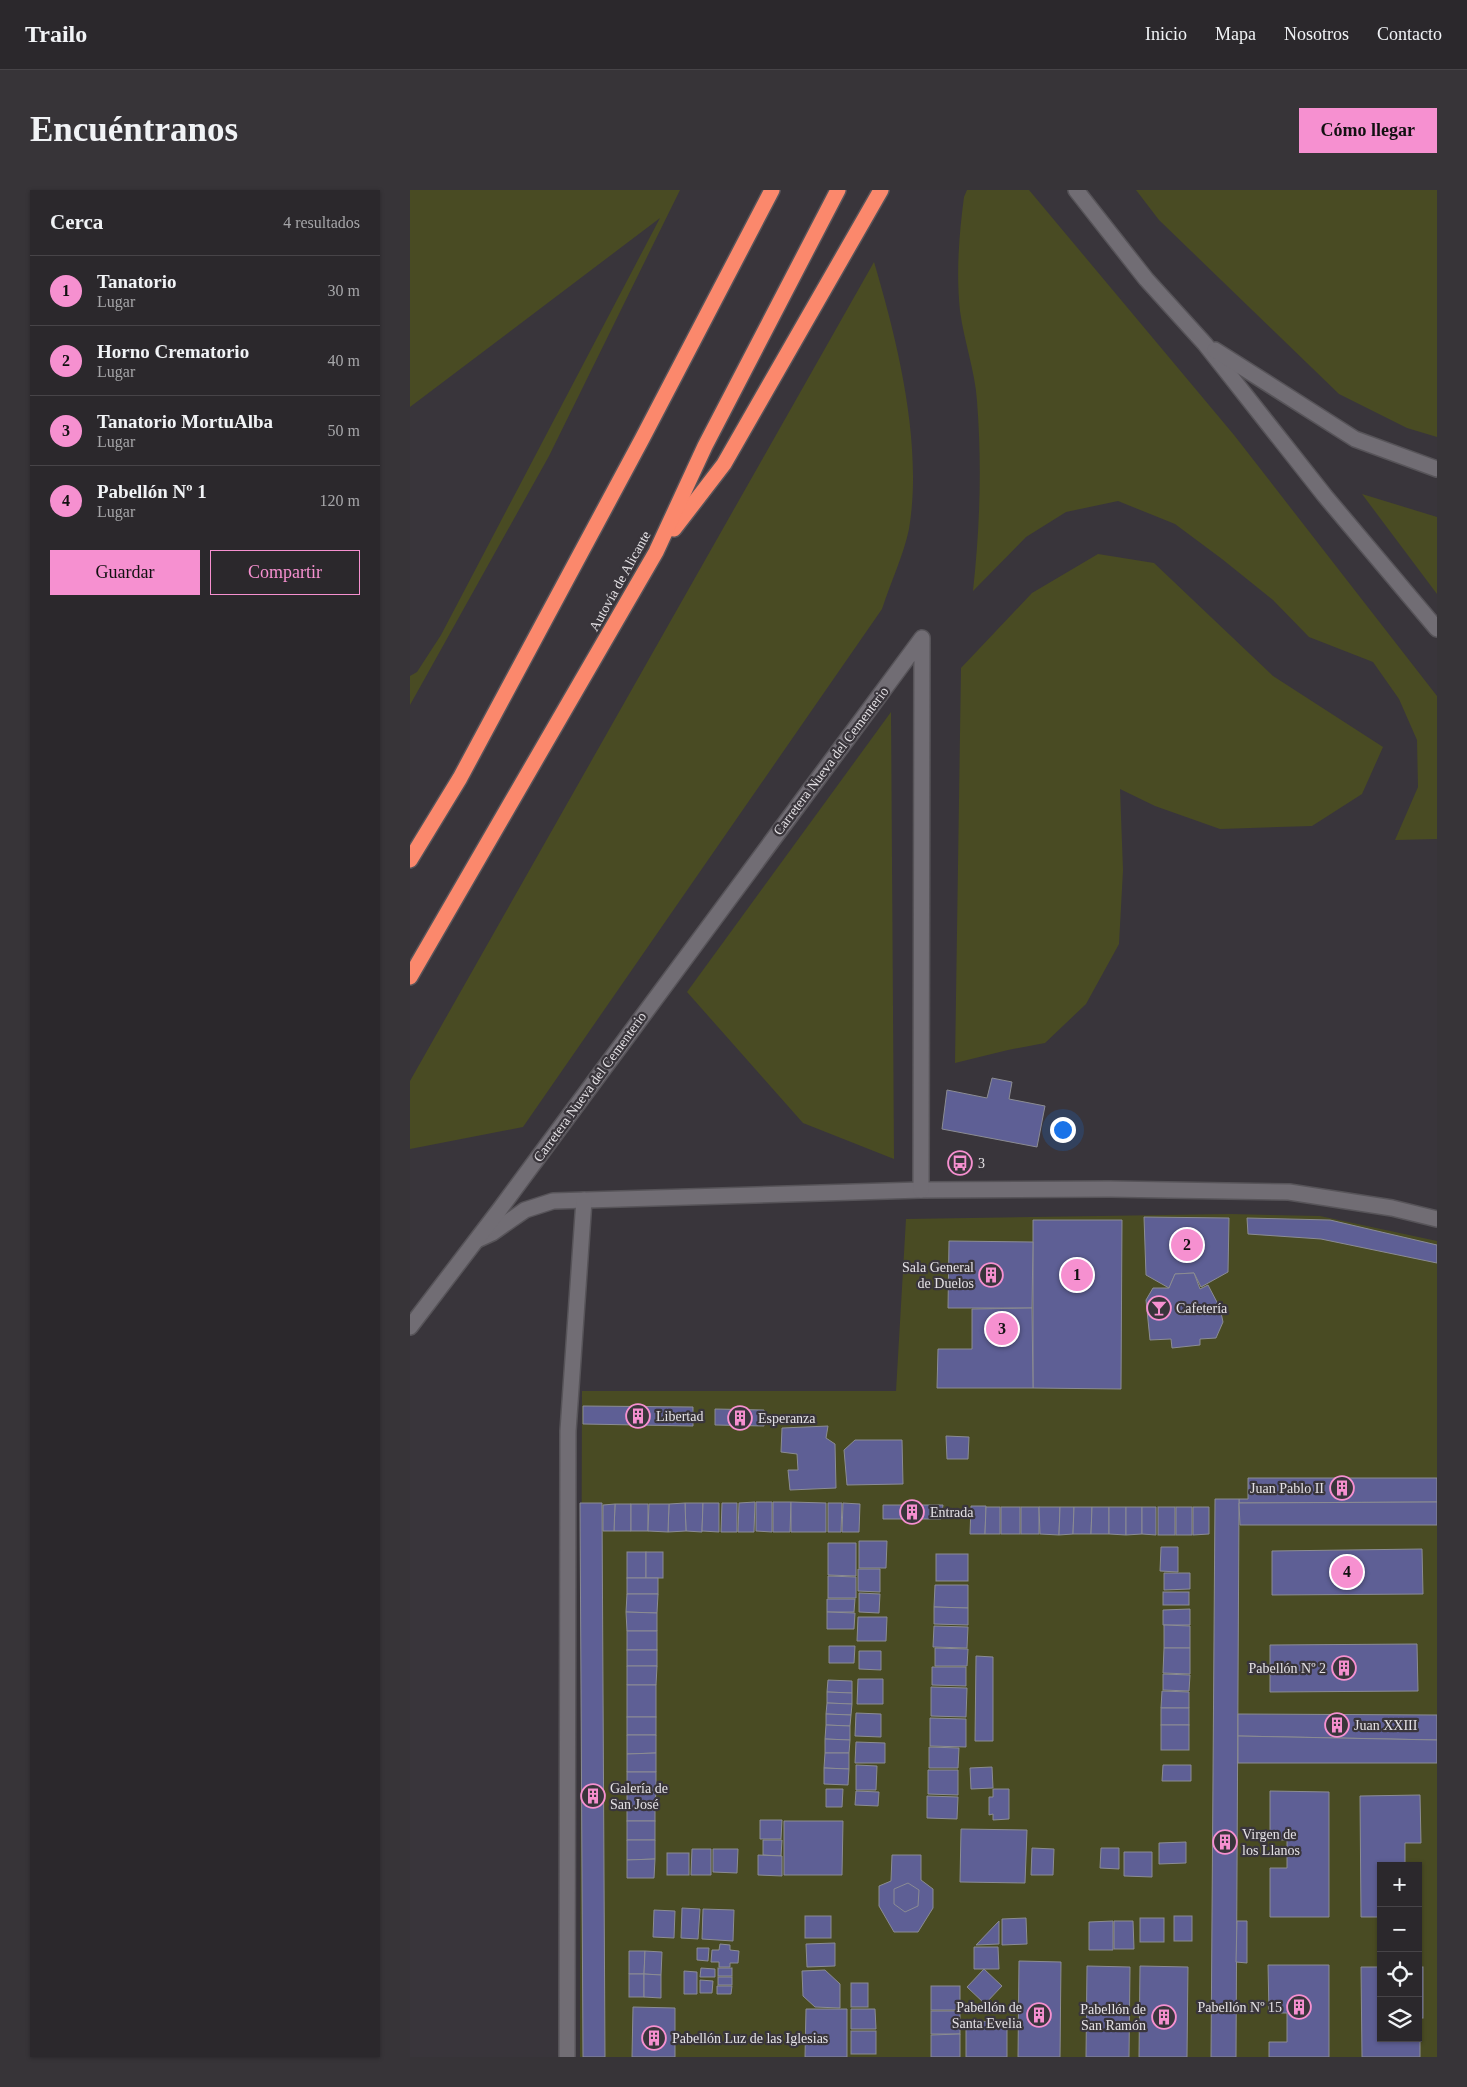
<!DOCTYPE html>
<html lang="es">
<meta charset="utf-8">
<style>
:root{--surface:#2b282c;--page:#373438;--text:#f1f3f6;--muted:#a6a6a9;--line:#474448;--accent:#f690d0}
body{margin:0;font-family:Georgia,serif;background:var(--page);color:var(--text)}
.controls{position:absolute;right:15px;bottom:15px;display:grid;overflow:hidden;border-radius:0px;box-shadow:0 1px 4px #0004}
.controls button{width:45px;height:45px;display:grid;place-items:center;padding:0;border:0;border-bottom:1px solid var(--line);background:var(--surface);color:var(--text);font:25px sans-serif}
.you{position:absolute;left:652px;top:939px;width:18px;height:18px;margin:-12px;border:4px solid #fff;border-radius:50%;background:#1a73e8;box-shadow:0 0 0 8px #1a73e833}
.badge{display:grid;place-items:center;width:32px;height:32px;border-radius:50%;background:var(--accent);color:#111;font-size:16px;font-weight:700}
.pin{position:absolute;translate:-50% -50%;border:2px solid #fff;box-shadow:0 1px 5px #0006}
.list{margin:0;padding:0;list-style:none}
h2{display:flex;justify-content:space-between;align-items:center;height:65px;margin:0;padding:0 20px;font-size:21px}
h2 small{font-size:16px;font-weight:400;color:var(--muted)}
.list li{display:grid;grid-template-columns:32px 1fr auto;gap:15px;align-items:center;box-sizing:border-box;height:70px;padding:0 20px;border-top:1px solid var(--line)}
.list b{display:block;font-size:19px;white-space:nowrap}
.list p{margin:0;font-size:16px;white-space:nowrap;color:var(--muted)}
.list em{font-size:16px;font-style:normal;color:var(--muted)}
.actions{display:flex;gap:10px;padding:15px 20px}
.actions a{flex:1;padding:11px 0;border:1px solid var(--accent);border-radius:0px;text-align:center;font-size:18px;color:var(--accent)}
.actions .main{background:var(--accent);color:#111}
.icon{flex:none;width:28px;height:28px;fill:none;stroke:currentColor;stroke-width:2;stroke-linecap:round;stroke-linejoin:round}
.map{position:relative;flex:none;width:1027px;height:1867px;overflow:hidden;border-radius:0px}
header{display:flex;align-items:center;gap:30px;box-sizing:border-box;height:70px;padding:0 25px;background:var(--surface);border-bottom:1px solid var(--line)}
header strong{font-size:24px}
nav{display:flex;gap:28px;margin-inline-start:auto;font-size:18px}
.intro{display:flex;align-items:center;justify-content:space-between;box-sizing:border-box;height:120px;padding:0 30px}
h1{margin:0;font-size:35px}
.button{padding:12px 22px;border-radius:0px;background:var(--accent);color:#111;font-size:18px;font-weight:700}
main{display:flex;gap:30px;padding:0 30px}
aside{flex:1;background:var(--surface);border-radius:0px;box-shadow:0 1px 4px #0004}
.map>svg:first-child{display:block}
</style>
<header>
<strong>Trailo</strong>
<nav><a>Inicio</a><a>Mapa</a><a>Nosotros</a><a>Contacto</a></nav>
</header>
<div class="intro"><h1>Encuéntranos</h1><a class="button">Cómo llegar</a></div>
<main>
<aside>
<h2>Cerca<small>4 resultados</small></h2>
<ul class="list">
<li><span class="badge">1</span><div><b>Tanatorio</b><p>Lugar</p></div><em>30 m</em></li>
<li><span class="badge">2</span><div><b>Horno Crematorio</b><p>Lugar</p></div><em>40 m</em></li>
<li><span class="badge">3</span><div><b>Tanatorio MortuAlba</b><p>Lugar</p></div><em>50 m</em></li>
<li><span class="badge">4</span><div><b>Pabellón Nº 1</b><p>Lugar</p></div><em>120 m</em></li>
</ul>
<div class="actions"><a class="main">Guardar</a><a>Compartir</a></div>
</aside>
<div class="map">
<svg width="1027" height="1867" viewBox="0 0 1027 1867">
<rect width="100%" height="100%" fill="#39353b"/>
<g fill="#494b23" fill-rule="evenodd">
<path d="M0,0H270L139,266L0,515V486L7,482L31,445L250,28L0,217Z"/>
<path d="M557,0H619L824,245L1027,506V649L985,650L1008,597L1007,550L989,509L963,472L899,447L863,410L812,369L765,334L708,311L656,322L616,347L563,401C570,337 572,275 567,211C565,181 554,151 550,121C546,82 549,45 554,7Z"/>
<path d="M726,0H1027V247L997,238L929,204L749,30Z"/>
<path d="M464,72C488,153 513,255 499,339C494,364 480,394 472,419L113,937L0,959V891Z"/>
<path d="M952,304L1027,327V404Z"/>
<path d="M688,364L744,373L863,486L973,557L952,604L902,636L810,639L745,616L710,599L713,680L709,754L676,814L635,853L598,860L545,873L551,478L622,403Z"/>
<path d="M481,522L484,969L393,933L277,802Z"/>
<path d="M821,1024L910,1026L1027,1051V1867H170L172,1201H486L496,1029ZM971,1676H1008V1848H971Z"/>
</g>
<g fill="#5e5f95" stroke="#8b8c93">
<path d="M582,888L602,892L599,909L635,916L627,957L532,939L537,900L577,908Z"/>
<path d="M734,1027L819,1028L818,1082L791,1097L784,1083L765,1084L759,1098L736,1085Z"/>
<path d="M837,1028L920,1030L1027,1055V1073L911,1049L838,1044Z"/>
<path d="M623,1030H712L711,1199L623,1198Z"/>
<path d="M539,1051L623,1052L622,1118H538Z"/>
<path d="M784,1083L790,1099L798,1095L810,1118L813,1132L806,1148L790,1149V1155L762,1158L761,1149L740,1150L736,1110L743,1098H759L765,1084Z"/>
<path d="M622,1118L623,1198H527L528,1159H562V1119Z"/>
<path d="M173,1216L283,1217V1236L173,1234Z"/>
<path d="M305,1219L354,1220V1236L305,1235Z"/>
<path d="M418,1236L416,1248L425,1254L426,1298L380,1300L378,1280H388L387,1264L371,1262L372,1238Z"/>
<path d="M536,1246L559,1247L558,1269H537Z"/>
<path d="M445,1250H492L493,1294L437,1295L434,1260Z"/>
<path d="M838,1288H1027V1312L829,1313V1309H838Z"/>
<path d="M805,1309H829V1313L826,1867H801Z"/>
<path d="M345,1312L344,1342H328L329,1313Z"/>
<path d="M346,1312H362V1342L346,1341Z"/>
<path d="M363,1312H381L380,1342H363Z"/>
<path d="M381,1312L416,1313V1342H381Z"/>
<path d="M1027,1312V1335H830L829,1313Z"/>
<path d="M170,1313H192L195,1867H173Z"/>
<path d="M275,1313H293L292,1342L276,1341Z"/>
<path d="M275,1313L276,1341L258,1342L259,1314Z"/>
<path d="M293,1313H309V1342L292,1341Z"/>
<path d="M312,1313H327V1342H311Z"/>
<path d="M418,1313H432L431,1342H418Z"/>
<path d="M433,1313L450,1314L449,1342H432Z"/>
<path d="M205,1314H221V1341H204Z"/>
<path d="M205,1314L204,1341H193V1315Z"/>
<rect x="221" y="1314" width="17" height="27"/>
<path d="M239,1314H259L258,1342L238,1341Z"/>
<path d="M473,1315H533L531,1329H473Z"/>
<path d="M561,1316H576L575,1344H560Z"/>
<path d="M576,1317H590V1344H575Z"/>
<rect x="591" y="1317" width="19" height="27"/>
<rect x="611" y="1317" width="18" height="27"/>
<path d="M629,1317H650L649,1345L630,1344Z"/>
<path d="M650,1317H664L663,1344L649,1345Z"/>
<path d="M664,1317H682L681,1344H663Z"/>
<path d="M682,1317H699V1344H681Z"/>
<path d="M699,1317H716V1345L699,1344Z"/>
<path d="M716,1317H732V1344L716,1345Z"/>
<path d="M732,1317H746V1345L732,1344Z"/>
<rect x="748" y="1317" width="17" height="28"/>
<rect x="766" y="1317" width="16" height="28"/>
<path d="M783,1317H799V1344L783,1345Z"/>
<path d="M449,1351H477L476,1378H449Z"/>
<path d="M418,1353H446V1386L418,1385Z"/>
<path d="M751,1357H768V1382L750,1381Z"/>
<path d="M1012,1359L1013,1404L862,1405V1361Z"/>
<rect x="217" y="1362" width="19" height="26"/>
<rect x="236" y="1362" width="17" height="26"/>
<rect x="526" y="1364" width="32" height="27"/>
<path d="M448,1379H470V1402L448,1401Z"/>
<path d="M754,1383H780V1399L754,1400Z"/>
<path d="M418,1386L446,1387V1408H418Z"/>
<rect x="217" y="1388" width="31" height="16"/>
<path d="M525,1395H558V1418L524,1417Z"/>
<rect x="753" y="1402" width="26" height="13"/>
<path d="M449,1403L470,1404L469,1423L449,1422Z"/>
<path d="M217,1404H248L247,1423L216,1422Z"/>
<path d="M417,1409H445L444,1422H417Z"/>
<path d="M524,1417L558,1418V1435L524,1434Z"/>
<path d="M780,1419V1435H753V1420Z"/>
<path d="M216,1422L247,1423V1441H217Z"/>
<path d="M417,1422L445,1423L444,1439H417Z"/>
<path d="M448,1427H477L476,1451H447Z"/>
<path d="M754,1435L780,1436V1458H754Z"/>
<path d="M524,1436L558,1437L557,1458L523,1457Z"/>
<rect x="217" y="1441" width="30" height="19"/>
<path d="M1007,1454L1008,1501L860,1502V1455Z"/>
<path d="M419,1456H445L444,1473H419Z"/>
<path d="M525,1458L558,1459L557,1476H525Z"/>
<path d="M754,1458H780V1484L753,1483Z"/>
<rect x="217" y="1460" width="30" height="16"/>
<path d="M449,1461H471V1480L449,1479Z"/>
<path d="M566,1466L583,1467V1551H565Z"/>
<path d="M217,1476H247L246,1495H217Z"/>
<path d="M522,1477H556V1496L522,1495Z"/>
<path d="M753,1484L780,1485L779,1501L753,1500Z"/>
<path d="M448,1489H473V1514H447Z"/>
<path d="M418,1490L442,1491V1503L417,1502Z"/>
<rect x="217" y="1495" width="29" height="32"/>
<path d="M521,1497L557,1498L556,1527L521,1526Z"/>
<path d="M752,1501L779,1502V1518H751Z"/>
<path d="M417,1502L442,1503V1514L417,1513Z"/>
<path d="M417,1513L442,1514L441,1525L416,1524Z"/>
<rect x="751" y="1518" width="28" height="17"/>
<path d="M446,1523L471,1524V1547L445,1546Z"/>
<path d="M416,1524L441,1525L440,1536L416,1535Z"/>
<path d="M828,1524L1027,1525V1550L828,1546Z"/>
<rect x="217" y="1527" width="29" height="18"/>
<path d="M520,1528L556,1529V1557L520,1556Z"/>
<path d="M416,1535L440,1536V1550L415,1549Z"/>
<rect x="751" y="1535" width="28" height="25"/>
<path d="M217,1545H246V1563L217,1564Z"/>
<path d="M828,1546L1027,1550V1573H828Z"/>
<path d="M415,1549L440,1550L439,1563H415Z"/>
<path d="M446,1552L475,1553V1573H445Z"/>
<path d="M519,1557L549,1558L548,1578H519Z"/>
<path d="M246,1563V1582H217V1564Z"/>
<path d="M415,1563H439V1579L414,1578Z"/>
<path d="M446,1575L467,1576L466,1600H446Z"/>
<path d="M753,1575H781V1591H752Z"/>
<path d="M582,1577L583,1598L561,1599L560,1578Z"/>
<path d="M414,1578L439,1579L438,1595L414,1594Z"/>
<path d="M518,1580H548V1605L518,1604Z"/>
<rect x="217" y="1582" width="29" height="18"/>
<path d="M416,1599H433L432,1617H416Z"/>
<path d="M583,1599H599V1629L583,1630V1624L579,1625V1607H583Z"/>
<path d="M217,1600H246L245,1616H217Z"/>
<path d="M446,1601L469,1602L468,1616L445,1615Z"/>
<path d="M860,1601L919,1602V1727H860V1678H877V1650H860Z"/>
<path d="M1010,1605L1011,1653H995V1676H971V1727H951L950,1606Z"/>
<path d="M517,1606L548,1607L547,1629L517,1628Z"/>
<rect x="217" y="1616" width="28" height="15"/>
<path d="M350,1630H372L371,1649H350Z"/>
<rect x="217" y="1631" width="28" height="19"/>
<path d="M374,1631H433L432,1685H374Z"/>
<path d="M551,1639L617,1640L615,1693L550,1692Z"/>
<path d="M217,1650H245V1669L217,1670Z"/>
<path d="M353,1650H372L371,1666L353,1665Z"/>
<path d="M776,1652V1673L749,1674V1653Z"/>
<path d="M622,1658L644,1659L643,1685H621Z"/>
<path d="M691,1658H709V1679L690,1678Z"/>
<path d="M282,1659H301V1685H281Z"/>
<path d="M303,1659H328L327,1683L303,1682Z"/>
<path d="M714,1662H742V1687L714,1686Z"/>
<rect x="257" y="1663" width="22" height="22"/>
<path d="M348,1665L372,1666V1686L348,1685Z"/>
<path d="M482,1665H511V1690L523,1699V1718L508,1742H484L469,1716V1696L481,1691Z"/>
<path d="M245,1669L244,1688H217V1670Z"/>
<rect x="1008" y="1684" width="3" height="43"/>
<path d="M498,1693L509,1700L508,1716L495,1722L484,1714V1699Z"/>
<path d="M272,1718L290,1719L288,1749L271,1748Z"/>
<path d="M293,1719L324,1720L323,1751L292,1749Z"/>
<path d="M244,1720L265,1721L264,1748L243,1747Z"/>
<rect x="395" y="1726" width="26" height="22"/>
<rect x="764" y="1726" width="18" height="25"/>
<path d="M616,1728L617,1754L592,1755V1729Z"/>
<rect x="730" y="1728" width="24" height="24"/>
<path d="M589,1731V1754L566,1755Z"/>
<path d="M703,1731V1760H679V1732Z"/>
<path d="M704,1731H723L724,1759H704Z"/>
<path d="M827,1731H837V1773L826,1772Z"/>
<path d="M425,1753V1776L397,1777L396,1754Z"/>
<path d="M310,1754L320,1755V1760L329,1761L328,1773H320V1777H309V1772H301L302,1760H309Z"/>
<path d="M564,1757H588L589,1779H564Z"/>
<path d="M287,1758H299L298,1771L287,1770Z"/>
<path d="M219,1761H235L234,1784H219Z"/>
<path d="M235,1761L252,1762L251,1785L234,1784Z"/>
<path d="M609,1771L651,1772L650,1867H608Z"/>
<path d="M858,1775H919V1867H859V1852H877V1823H859Z"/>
<path d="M677,1776L720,1777L719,1867H676Z"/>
<path d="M730,1776L778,1777L777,1867H729Z"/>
<path d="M951,1777H971V1848H996V1851H1010V1867H952Z"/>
<rect x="1008" y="1777" width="5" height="51"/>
<path d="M291,1778L305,1779V1787H290Z"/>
<rect x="308" y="1778" width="14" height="8"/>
<path d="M574,1779L592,1796L575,1814L557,1797Z"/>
<path d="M415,1780L430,1794V1818L405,1817L393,1806L392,1781Z"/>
<path d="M274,1781L287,1782V1804H274Z"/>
<rect x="219" y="1784" width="15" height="23"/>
<path d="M234,1784L251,1785V1808L234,1807Z"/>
<rect x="308" y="1787" width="14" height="8"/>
<path d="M290,1790L303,1791L302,1803H290Z"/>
<rect x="441" y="1793" width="17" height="24"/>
<path d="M307,1796H322L321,1804H307Z"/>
<rect x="521" y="1796" width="29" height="24"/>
<path d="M223,1817L265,1818V1867H222Z"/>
<path d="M396,1819H437V1867H395Z"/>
<path d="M441,1819H465L466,1839H441Z"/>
<rect x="521" y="1821" width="29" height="23"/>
<path d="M556,1831L597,1832V1867H556Z"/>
<rect x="441" y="1841" width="25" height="23"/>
<path d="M550,1844V1867H521V1845Z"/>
</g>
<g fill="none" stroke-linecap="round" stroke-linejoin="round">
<g stroke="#575459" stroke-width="18">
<g id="street">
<path d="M666,0L736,89L795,154L915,306L1027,439"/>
<path d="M805,160L945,249L1027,279"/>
<path d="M69,1049L82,1043L115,1020L143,1011L511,1000L700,999L879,1002L982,1018L1027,1029"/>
<path d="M0,1137L90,1019L512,448L511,1000"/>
<path d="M157,1867L158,1241L174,1010"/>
</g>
</g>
<g stroke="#575459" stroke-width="18">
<g id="highway">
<path d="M264,339L314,274L471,0"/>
<path d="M0,670L50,588L232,249L362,0"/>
<path d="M0,787L246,362L295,256L428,0"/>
</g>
</g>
<use href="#street" stroke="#716d74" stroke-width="15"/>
<use href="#highway" stroke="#fb886c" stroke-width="15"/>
</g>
<defs>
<g id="bus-ring" transform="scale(1.25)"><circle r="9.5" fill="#39353b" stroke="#f690d0" stroke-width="1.5"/><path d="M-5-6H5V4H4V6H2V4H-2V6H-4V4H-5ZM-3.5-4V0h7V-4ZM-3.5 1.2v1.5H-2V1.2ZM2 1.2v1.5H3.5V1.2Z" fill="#f690d0"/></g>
<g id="building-ring" transform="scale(1.25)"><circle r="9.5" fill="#39353b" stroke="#f690d0" stroke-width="1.5"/><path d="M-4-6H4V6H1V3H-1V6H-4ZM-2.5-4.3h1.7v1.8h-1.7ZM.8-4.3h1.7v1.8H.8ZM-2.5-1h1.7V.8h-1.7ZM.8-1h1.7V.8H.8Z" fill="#f690d0"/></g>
<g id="bar-ring" transform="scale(1.25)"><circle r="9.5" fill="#39353b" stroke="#f690d0" stroke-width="1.5"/><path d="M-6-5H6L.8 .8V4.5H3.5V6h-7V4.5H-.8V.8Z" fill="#f690d0"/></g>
</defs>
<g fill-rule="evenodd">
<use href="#bus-ring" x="550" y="973"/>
<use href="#building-ring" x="581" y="1085"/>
<use href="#bar-ring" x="749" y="1118"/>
<use href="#building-ring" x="228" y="1226"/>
<use href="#building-ring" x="330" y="1228"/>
<use href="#building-ring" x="932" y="1298"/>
<use href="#building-ring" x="502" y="1322"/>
<use href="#building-ring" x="934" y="1478"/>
<use href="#building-ring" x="927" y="1535"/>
<use href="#building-ring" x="183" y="1606"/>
<use href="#building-ring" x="815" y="1652"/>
<use href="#building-ring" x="889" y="1817"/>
<use href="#building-ring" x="629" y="1825"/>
<use href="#building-ring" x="754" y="1827"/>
<use href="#building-ring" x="244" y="1848"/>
</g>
<g text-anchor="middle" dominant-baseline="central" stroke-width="4.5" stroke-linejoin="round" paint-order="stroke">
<g font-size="14" fill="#e5e2e6" stroke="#39353b">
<text transform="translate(210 391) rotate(-61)">Autovía de Alicante</text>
<text transform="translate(421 571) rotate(-53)">Carretera Nueva del Cementerio</text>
<text transform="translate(180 897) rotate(-54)">Carretera Nueva del Cementerio</text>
</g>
<g font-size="14" fill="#e5e2e6" stroke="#39353b" text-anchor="start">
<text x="568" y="973">3</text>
<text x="564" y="1077" text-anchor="end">Sala General<tspan x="564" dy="16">de Duelos</tspan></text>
<text x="766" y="1118">Cafetería</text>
<text x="246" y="1226">Libertad</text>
<text x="348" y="1228">Esperanza</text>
<text x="914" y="1298" text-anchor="end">Juan Pablo II</text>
<text x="520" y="1322">Entrada</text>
<text x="916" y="1478" text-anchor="end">Pabellón Nº 2</text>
<text x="944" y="1535">Juan XXIII</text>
<text x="200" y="1598">Galería de<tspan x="200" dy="16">San José</tspan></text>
<text x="832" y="1644">Virgen de<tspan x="832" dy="16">los Llanos</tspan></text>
<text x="612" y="1817" text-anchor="end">Pabellón de<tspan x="612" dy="16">Santa Evelia</tspan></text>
<text x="872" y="1817" text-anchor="end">Pabellón Nº 15</text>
<text x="736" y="1819" text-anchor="end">Pabellón de<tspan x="736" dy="16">San Ramón</tspan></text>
<text x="262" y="1848">Pabellón Luz de las Iglesias</text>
</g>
</g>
</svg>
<div class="controls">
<button>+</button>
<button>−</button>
<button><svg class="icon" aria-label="locate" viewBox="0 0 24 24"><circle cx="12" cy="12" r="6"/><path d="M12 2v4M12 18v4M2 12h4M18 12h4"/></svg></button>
<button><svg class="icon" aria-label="layers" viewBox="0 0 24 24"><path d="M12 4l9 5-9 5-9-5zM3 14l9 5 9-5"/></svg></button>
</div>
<div class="you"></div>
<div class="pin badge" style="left:667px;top:1085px">1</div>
<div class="pin badge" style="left:777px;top:1055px">2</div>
<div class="pin badge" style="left:592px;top:1139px">3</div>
<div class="pin badge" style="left:937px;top:1382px">4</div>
</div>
</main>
